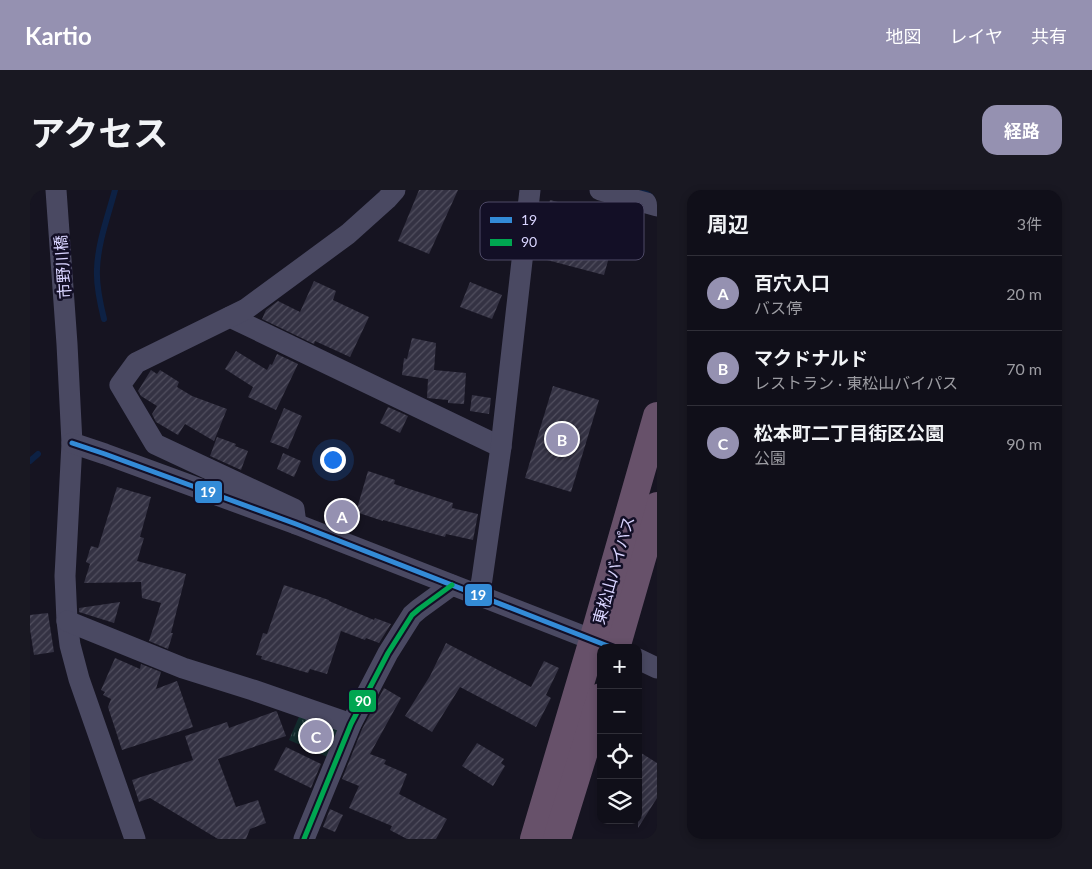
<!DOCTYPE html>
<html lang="ja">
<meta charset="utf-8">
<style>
:root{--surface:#100f19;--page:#191822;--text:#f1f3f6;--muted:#9c9ca2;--line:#302f38;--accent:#9591b1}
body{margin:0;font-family:Lato,"Noto Sans JP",sans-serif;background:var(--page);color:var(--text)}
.controls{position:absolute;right:15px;bottom:15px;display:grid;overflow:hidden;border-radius:10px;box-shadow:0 2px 8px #0003}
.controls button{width:45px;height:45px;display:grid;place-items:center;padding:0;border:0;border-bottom:1px solid var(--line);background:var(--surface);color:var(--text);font:25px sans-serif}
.you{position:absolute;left:302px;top:269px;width:18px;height:18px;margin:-12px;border:4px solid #fff;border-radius:50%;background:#1a73e8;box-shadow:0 0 0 8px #1a73e833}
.badge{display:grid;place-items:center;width:32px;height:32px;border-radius:50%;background:var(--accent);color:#fff;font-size:16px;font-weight:700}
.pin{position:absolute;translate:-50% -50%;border:2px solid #fff;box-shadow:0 1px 5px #0006}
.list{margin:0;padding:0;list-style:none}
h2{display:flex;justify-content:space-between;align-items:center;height:65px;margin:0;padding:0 20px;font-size:21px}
h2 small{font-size:16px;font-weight:400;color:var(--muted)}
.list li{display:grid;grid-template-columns:32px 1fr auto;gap:15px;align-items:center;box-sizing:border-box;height:75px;padding:0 20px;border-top:1px solid var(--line)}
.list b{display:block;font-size:19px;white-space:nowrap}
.list p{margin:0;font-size:16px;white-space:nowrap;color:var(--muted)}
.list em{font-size:16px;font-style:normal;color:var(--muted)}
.icon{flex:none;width:28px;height:28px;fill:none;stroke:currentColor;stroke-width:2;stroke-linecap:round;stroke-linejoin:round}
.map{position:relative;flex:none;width:627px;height:649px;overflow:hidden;border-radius:15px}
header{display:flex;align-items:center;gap:30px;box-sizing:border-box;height:70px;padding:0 25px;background:var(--accent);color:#fff}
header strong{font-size:24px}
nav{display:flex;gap:28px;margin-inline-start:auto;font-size:18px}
.intro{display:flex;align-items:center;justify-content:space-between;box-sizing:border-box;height:120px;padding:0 30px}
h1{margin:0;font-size:35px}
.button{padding:12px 22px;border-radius:15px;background:var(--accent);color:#fff;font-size:18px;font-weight:700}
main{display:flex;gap:30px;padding:0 30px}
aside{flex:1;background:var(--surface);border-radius:15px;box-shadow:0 2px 8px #0003}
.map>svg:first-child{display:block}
</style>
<header>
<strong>Kartio</strong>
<nav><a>地図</a><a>レイヤ</a><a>共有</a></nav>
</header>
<div class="intro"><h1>アクセス</h1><a class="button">経路</a></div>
<main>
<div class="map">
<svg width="627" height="649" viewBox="0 0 627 649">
<defs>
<pattern id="park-tufts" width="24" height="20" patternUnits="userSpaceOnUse" patternTransform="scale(1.25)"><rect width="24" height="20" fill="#132c2d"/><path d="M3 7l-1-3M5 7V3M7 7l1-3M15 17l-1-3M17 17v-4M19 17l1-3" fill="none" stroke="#354a4c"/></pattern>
<pattern id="building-hatch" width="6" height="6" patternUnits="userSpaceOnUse" patternTransform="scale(1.25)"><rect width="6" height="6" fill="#343243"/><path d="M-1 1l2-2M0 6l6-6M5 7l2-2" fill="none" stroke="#514f5f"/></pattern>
</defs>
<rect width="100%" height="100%" fill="#161421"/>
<path fill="url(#park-tufts)" d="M271,522L313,543L300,568L259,550Z"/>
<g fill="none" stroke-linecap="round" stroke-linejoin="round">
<g stroke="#0d2144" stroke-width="6">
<path d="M613,0L627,4"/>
<path d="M74,129C70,113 66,96 67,79C68,52 78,26 85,0"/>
<path d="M0,271L8,264"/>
</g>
</g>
<g fill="url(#building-hatch)">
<path d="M389,0H428L399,64L368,51Z"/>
<path d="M520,10L590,28L574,85L517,70L523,48L511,44Z"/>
<path d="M284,91L306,101L303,110L339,127L320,167L285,151L284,154L232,129L236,120L248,111L270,122Z"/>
<path d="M440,92L472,105L462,129L430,117Z"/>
<path d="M382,148L406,153L404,180L436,183L434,214L418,213V210L397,208L398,189L372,185L374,168L377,169Z"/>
<path d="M206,161L237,180L240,174L242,175L247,164L268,174L246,220L218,207L223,197L195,179Z"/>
<path d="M121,180L127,184L130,180L149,192L147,197L162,206L197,219L184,251L155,234L148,245L126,232L122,224L127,216L111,206L108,201Z"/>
<path d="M523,196L569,210L541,302L495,288Z"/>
<path d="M442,205L461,208L459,224L440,221Z"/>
<path d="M358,217L378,226L370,243L350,233Z"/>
<path d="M254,218L272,226L258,259L240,252Z"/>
<path d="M187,247L206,254L205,256L218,261L211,280L180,266Z"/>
<path d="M253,263L271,271L264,287L247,279Z"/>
<path d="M338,281L365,290L364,294L423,313L422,318L448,324L443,350L416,344L415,347L353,330V331L326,322Z"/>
<path d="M87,297L121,307L110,347L114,348L107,371L156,384L141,443H143L138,459L119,451L131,413L112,408L111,392L54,393L60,374L56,372L61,356L68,358Z"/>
<path d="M254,395L299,410V411L344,430L345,428L361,434L349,453L336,448L335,450L311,441L297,484L280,479L278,483L231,469L232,466L226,465L233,443L237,444Z"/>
<path d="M90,412L84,433L49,422V418Z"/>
<path d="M18,423L24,462L4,465L0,439V425Z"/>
<path d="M416,453L501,497L514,471L529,478L516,505L521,508L506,537L430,497L402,542L375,526L400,486Z"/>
<path d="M85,468L110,479L111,474L131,482L126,499L147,491L163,537L92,560L78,517L81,509L73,505L75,502L71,500Z"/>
<path d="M354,498L371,508L340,564L356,570L354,574L377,584L369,604L417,629L406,649H377L360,640L362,636L319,618L329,596L312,589L332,539Z"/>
<path d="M246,521L247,522L256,546L188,569L206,617L228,610L236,633L220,639L216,649H188L120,608L109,612L102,590L163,570L155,546L197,532L199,538Z"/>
<path d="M447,553L474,569L471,573L475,576L463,596L432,576Z"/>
<path d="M256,557L291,574L281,598L244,580Z"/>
<path d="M608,561L627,573V608L608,638Z"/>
<path d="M300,619L313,625L305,642L293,637Z"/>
</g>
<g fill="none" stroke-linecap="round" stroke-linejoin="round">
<g stroke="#4a4962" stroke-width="21">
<path d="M26,0L37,154L42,253L35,386L37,431L40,455L49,489L105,649"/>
<path d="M570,0L627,16"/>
<path d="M200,127L471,257"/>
<path d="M42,253L75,264L266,334L576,455"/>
<path d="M266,334L264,319L125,254L90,195L106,173L216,119L318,44L357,9L365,0"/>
<path d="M449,405L452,389L471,257L500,0"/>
<path d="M37,431L153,478L223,500L321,534"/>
<path d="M608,469L627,478"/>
<path d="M274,649L321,534L358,463L382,425L389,419L422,395"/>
</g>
<g stroke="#67516a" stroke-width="28">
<path d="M586,458L627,316"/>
<path d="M504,649L563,450L627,226"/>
<path d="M527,649L571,507"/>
</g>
<g stroke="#130f26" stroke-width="9">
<path id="bus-1" d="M42,253L75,264L266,334L583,458"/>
</g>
<g stroke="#130f26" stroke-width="9">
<path id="bus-2" d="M274,649L321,534L358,463L382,425L389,419L422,395"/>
</g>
<use href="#bus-1" stroke="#338bd7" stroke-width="5"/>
<use href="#bus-2" stroke="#00a651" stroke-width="5"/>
</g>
<g text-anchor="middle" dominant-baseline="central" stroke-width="5" stroke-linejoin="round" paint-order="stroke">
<g font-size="16" fill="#d9d4ff" stroke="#130f26">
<text transform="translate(32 77) rotate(-94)">市野川橋</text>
<text transform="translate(583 380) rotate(-74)">東松山バイパス</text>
</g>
</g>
<rect x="450" y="12" width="164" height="58" rx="8" fill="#130f26" stroke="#4e4a67" stroke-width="1"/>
<rect x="460" y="27" width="22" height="6" fill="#338bd7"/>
<rect x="460" y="49" width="22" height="7" fill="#00a651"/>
<g font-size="14" fill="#d9d4ff">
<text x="491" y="35">19</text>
<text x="491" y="57">90</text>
</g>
<g stroke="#130f26" stroke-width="2">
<rect x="164" y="290" width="29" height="24" rx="5" fill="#338bd7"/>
<rect x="434" y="393" width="29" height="24" rx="5" fill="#338bd7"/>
<rect x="318" y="499" width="29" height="24" rx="5" fill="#00a651"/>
</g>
<g font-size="14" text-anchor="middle" font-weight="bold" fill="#fff">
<text x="178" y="307">19</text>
<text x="448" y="410">19</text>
<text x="333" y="516">90</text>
</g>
</svg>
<div class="controls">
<button>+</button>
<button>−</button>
<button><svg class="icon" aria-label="locate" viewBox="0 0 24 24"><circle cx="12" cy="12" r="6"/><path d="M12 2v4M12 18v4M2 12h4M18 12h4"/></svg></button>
<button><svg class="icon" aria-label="layers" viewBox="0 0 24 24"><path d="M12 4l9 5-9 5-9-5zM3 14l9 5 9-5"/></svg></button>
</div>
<div class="you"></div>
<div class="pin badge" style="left:312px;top:326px">A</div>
<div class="pin badge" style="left:532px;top:249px">B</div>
<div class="pin badge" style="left:286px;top:546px">C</div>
</div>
<aside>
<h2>周辺<small>3件</small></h2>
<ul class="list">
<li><span class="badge">A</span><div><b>百穴入口</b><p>バス停</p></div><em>20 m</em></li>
<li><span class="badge">B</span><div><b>マクドナルド</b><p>レストラン · 東松山バイパス</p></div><em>70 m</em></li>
<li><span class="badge">C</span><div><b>松本町二丁目街区公園</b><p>公園</p></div><em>90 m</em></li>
</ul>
</aside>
</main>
